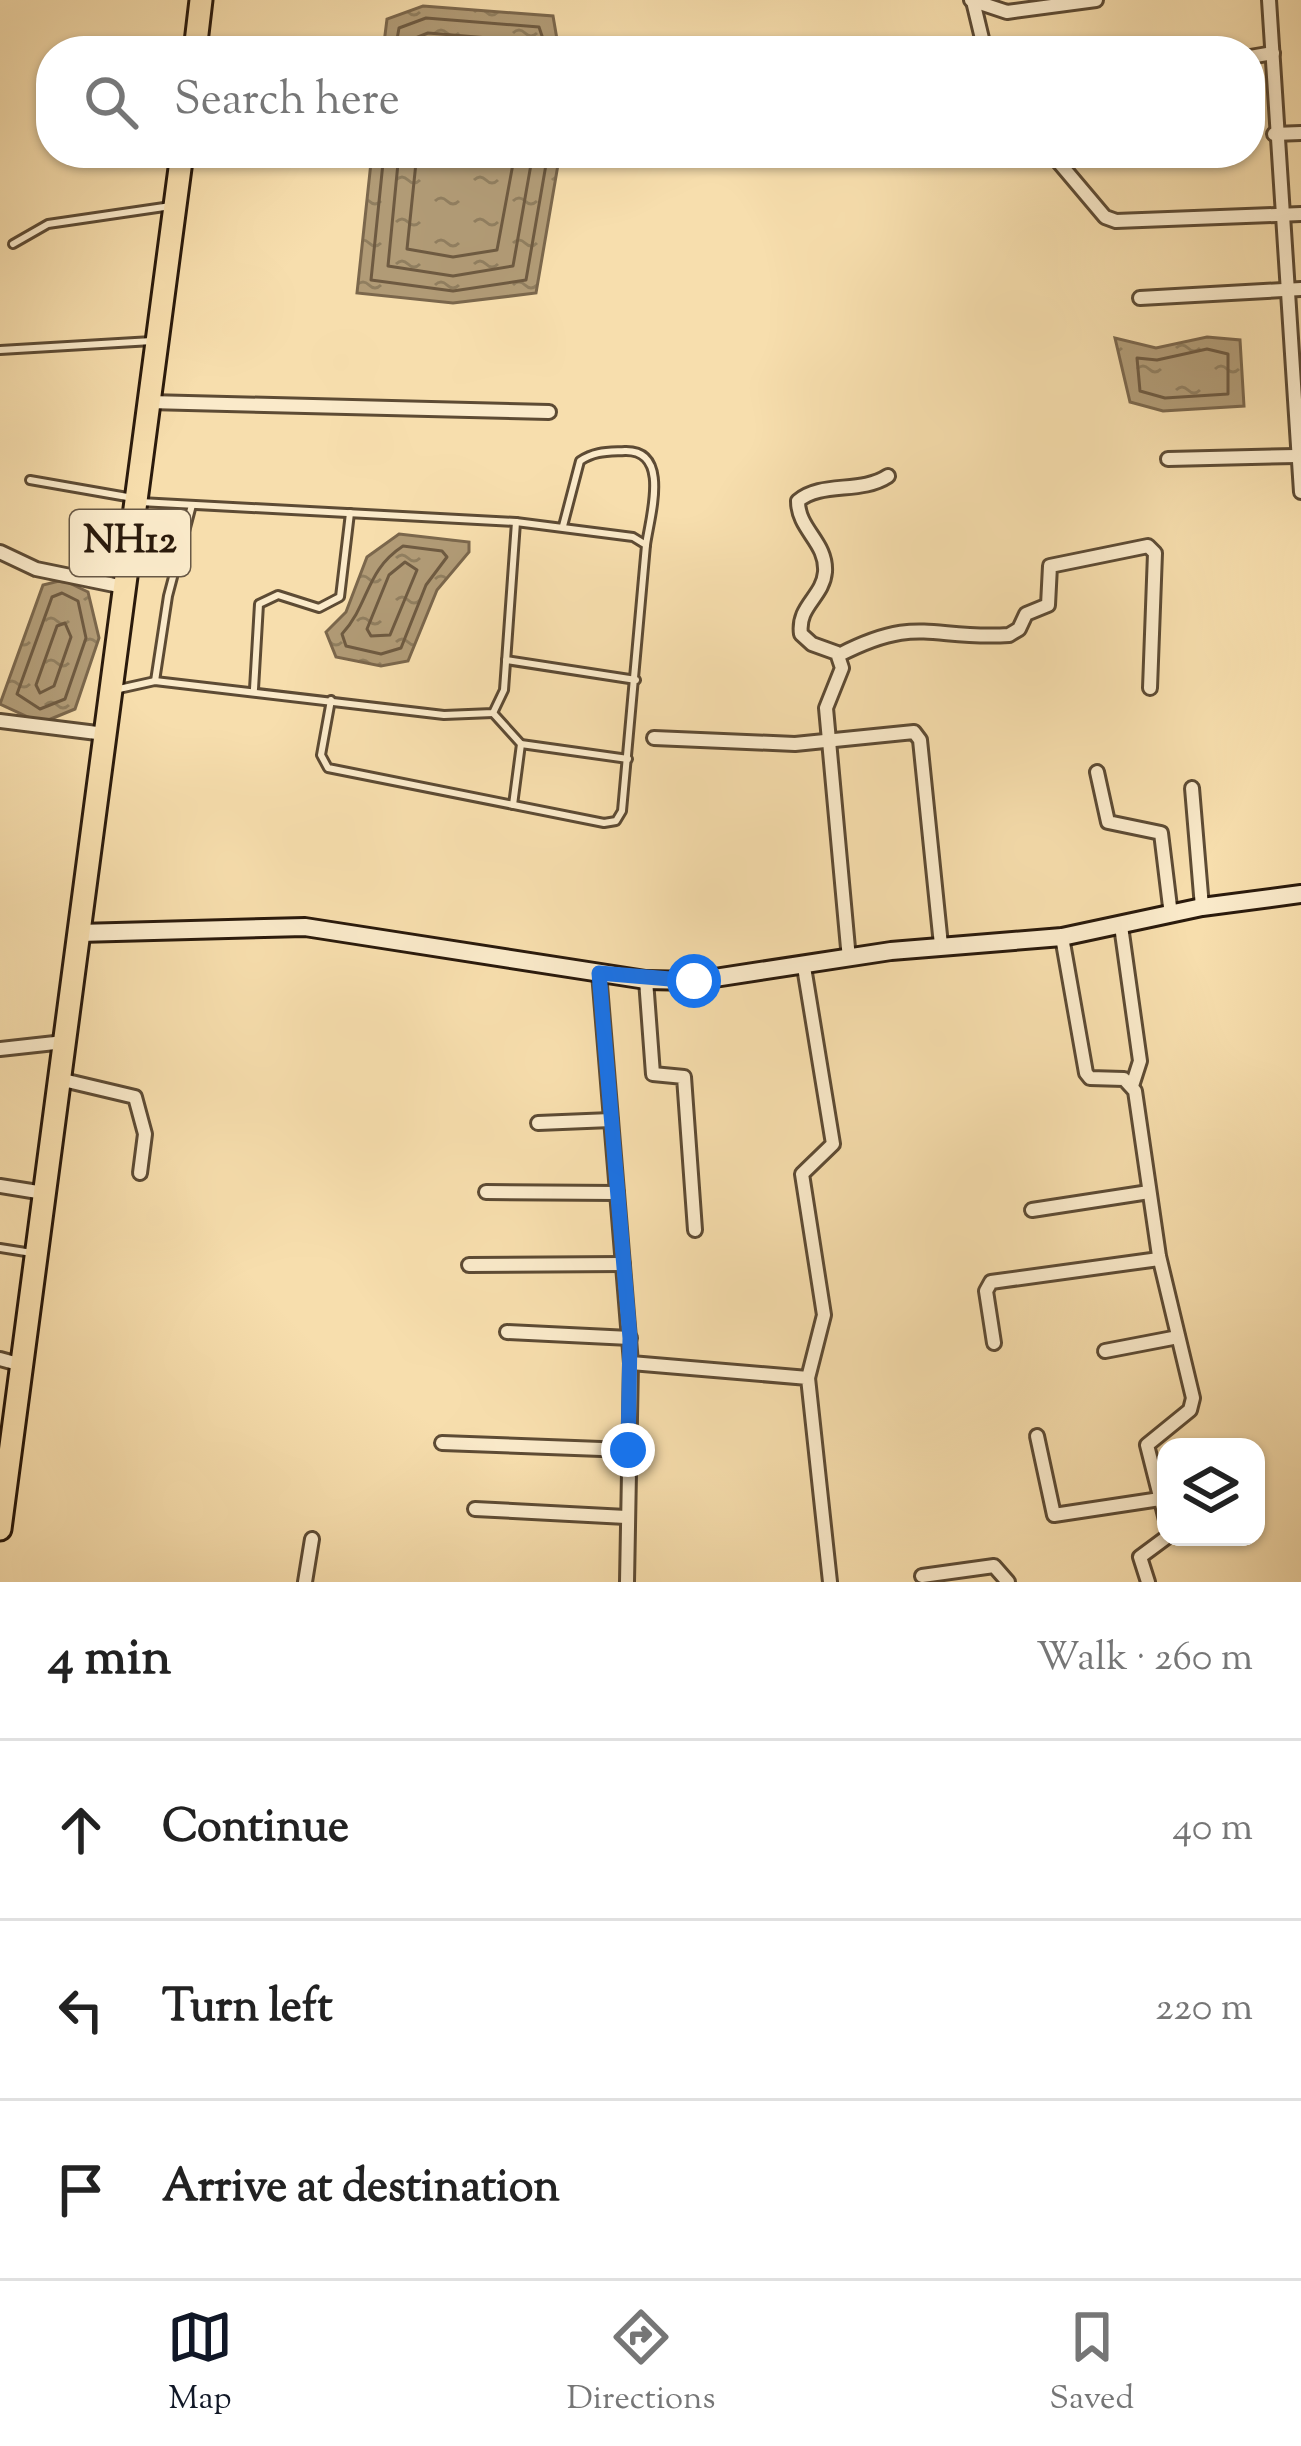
<!DOCTYPE html>
<meta charset="utf-8">
<style>
:root{--surface:#fff;--page:#f2f2f2;--text:#222;--muted:#767676;--line:#e0e0e0;--accent:#111827}
body{margin:0;font-family:"Sorts Mill Goudy",serif;background:var(--page);color:var(--text)}
.controls{position:absolute;right:36px;bottom:36px;display:grid;overflow:hidden;border-radius:24px;box-shadow:0 3px 9px #0004}
.controls button{width:108px;height:108px;display:grid;place-items:center;padding:0;border:0;border-bottom:3px solid var(--line);background:var(--surface);color:var(--text);font:60px sans-serif}
.stop{position:absolute;width:36px;height:36px;margin:-27px;border:9px solid #1a73e8;border-radius:50%;background:#fff}
.stop.end{background:#1a73e8;border-color:#fff;box-shadow:0 3px 12px #0008}
.list{margin:0;padding:0;list-style:none}
h2{display:flex;justify-content:space-between;align-items:center;height:156px;margin:0;padding:0 48px;font-size:51px}
h2 small{font-size:39px;font-weight:400;color:var(--muted)}
.list li{display:grid;grid-template-columns:78px 1fr auto;gap:36px;align-items:center;box-sizing:border-box;height:180px;padding:0 48px;border-top:3px solid var(--line)}
.list b{display:block;font-size:45px;white-space:nowrap}
.list em{font-size:39px;font-style:normal;color:var(--muted)}
.icon{flex:none;width:66px;height:66px;fill:none;stroke:currentColor;stroke-width:2;stroke-linecap:round;stroke-linejoin:round}
.map{position:relative;flex:none;width:1301px;height:1582px;overflow:hidden}
.search{position:absolute;background:var(--surface);box-shadow:0 3px 9px #0004;left:36px;right:36px;top:36px;height:132px;display:flex;align-items:center;gap:30px;box-sizing:border-box;padding:0 42px;border-radius:48px;color:var(--muted);font-size:45px}
.sheet{height:696px;background:var(--surface)}
nav{display:flex;justify-content:space-around;align-items:center;box-sizing:border-box;height:168px;border-top:3px solid var(--line);background:var(--surface);font-size:33px;color:var(--muted)}
nav a{display:grid;justify-items:center;gap:6px}
nav .on{color:var(--accent)}
.map>svg:first-child{display:block}
</style>
<div class="map">
<svg width="1301" height="1582" viewBox="0 0 1301 1582">
<defs>
<pattern id="water-ripples" width="26" height="14" patternUnits="userSpaceOnUse" patternTransform="scale(3)"><rect width="26" height="14" fill="#b19b76"/><path d="M2 4q2-2 4 0t4 0M15 11q2-2 4 0t4 0" fill="none" stroke="#907e5f"/></pattern>
</defs>
<rect width="100%" height="100%" fill="#f7dead"/>
<filter id="stains"><feTurbulence type="fractalNoise" baseFrequency=".00167" numOctaves="4"/><feColorMatrix values="0 0 0 0 .2 0 0 0 0 .09 0 0 0 0 .02 0 0 0 .5 -.17"/></filter>
<radialGradient id="worn" r=".72"><stop offset=".6" stop-color="#630" stop-opacity="0"/><stop offset="1" stop-color="#630" stop-opacity=".3"/></radialGradient>
<g fill="url(#water-ripples)" stroke="#7b674c" stroke-width="3">
<path d="M423,6L553,16L559,51H383L387,19Z"/>
<path d="M372,153H560L536,293L453,303L357,293Z"/>
<path d="M1207,337L1240,340L1244,406L1163,411L1130,402L1115,338L1156,348Z"/>
<path d="M399,534L469,542V552L437,590L408,661L381,666L336,657L326,632L346,612L367,557Z"/>
<path d="M63,580L88,592L99,638L75,709L41,723L0,704L43,585Z"/>
</g>
<g fill="none" stroke-linecap="round" stroke-linejoin="round">
<g stroke="#6e5a41" stroke-width="3">
<path d="M395,51L399,28L426,18L539,27L547,51"/>
<path d="M411,51L413,39L428,33L526,41L531,51"/>
<path d="M384,153L371,280L453,291L526,280L548,153"/>
<path d="M399,153L388,266L453,276L513,266L533,153"/>
<path d="M417,153L407,249L453,257L497,250L515,153"/>
<path d="M1207,349L1228,354V394L1165,398L1140,391L1137,358L1157,360Z"/>
<path d="M403,546L442,551L447,557L426,585L401,648L381,654L346,646L342,634C370,603 365,571 403,546Z"/>
<path d="M405,562L417,570L390,635L371,636L367,629L389,575Z"/>
<path d="M62,593L78,601L86,638L65,699L40,709L17,694L52,597Z"/>
<path d="M65,623L71,637L54,686L40,693L36,685L57,626Z"/>
</g>
<g stroke="#5d4b34" stroke-width="12">
<g id="service">
<path d="M13,244L48,224L171,206"/>
<path d="M0,350L152,341"/>
<path d="M30,480L133,498"/>
<path d="M140,502L516,522L633,537L646,545L622,811L616,821L604,823L328,768L321,755L331,700"/>
<path d="M563,526L580,461C595,451 607,452 625,451C671,450 650,516 646,545"/>
<path d="M506,660L636,680"/>
<path d="M155,681L168,596L192,505"/>
<path d="M119,689L155,681L444,715L493,713L504,690L516,522"/>
<path d="M254,689L259,604L278,595L319,608L340,597L350,513"/>
<path d="M493,713L521,744L513,805"/>
<path d="M521,744L628,759"/>
<path d="M0,1248L32,1253"/>
</g>
</g>
<g stroke="#5d4b34" stroke-width="18">
<g id="minor">
<path d="M971,0L1007,12L1096,0"/>
<path d="M1269,0L1301,492"/>
<path d="M973,1L985,51"/>
<path d="M1250,57L1273,53"/>
<path d="M1274,134L1301,133"/>
<path d="M1051,153L1105,217L1116,221L1301,214"/>
<path d="M1140,298L1301,289"/>
<path d="M149,402L549,412"/>
<path d="M1168,459L1296,456"/>
<path d="M0,552L36,569L124,587"/>
<path d="M839,655C919,614 930,640 1009,635L1019,629L1026,614L1048,605L1050,566L1148,546L1155,553L1150,688"/>
<path d="M0,721L105,734"/>
<path d="M654,738L795,744L914,732L920,740L941,945"/>
<path d="M1097,772L1108,822L1161,833L1171,915"/>
<path d="M1192,788L1202,907"/>
<path d="M1121,926L1140,1061L1132,1086"/>
<path d="M1062,937L1086,1073L1090,1078L1124,1079L1135,1091L1159,1256L1193,1398L1190,1410L1147,1445L1166,1520"/>
<path d="M849,959L826,708L842,668L837,653L812,644L801,634C797,606 823,597 825,572C827,542 798,530 798,501C821,481 861,494 888,476"/>
<path d="M804,967L833,1144L802,1174L824,1315L808,1378"/>
<path d="M599,973L631,1363L808,1378L830,1582"/>
<path d="M646,980L653,1074L684,1077L695,1230"/>
<path d="M0,1049L64,1042"/>
<path d="M59,1079L135,1097L145,1134L140,1173"/>
<path d="M538,1123L611,1120"/>
<path d="M0,1186L44,1193"/>
<path d="M486,1192L617,1193"/>
<path d="M1032,1210L1149,1192"/>
<path d="M469,1265L623,1264"/>
<path d="M507,1332L630,1338"/>
<path d="M994,1343L986,1291L991,1282L1159,1259"/>
<path d="M1105,1351L1178,1337"/>
<path d="M0,1359L22,1365"/>
<path d="M1037,1436L1054,1515L1160,1499"/>
<path d="M442,1443L628,1450"/>
<path d="M475,1509L626,1517"/>
<path d="M922,1576L994,1566L1008,1582"/>
<path d="M305,1582L312,1539"/>
<path d="M627,1582L631,1363"/>
<path d="M1148,1582L1140,1557L1167,1537"/>
</g>
</g>
<g stroke="#2a1a0c" stroke-width="22">
<path id="secondary" d="M79,933L305,927L646,980L695,981L891,951L1062,937L1202,907L1301,894"/>
</g>
<g stroke="#2a1a0c" stroke-width="27">
<g id="trunk">
<path d="M195,51L201,0"/>
<path d="M0,1529L182,153"/>
</g>
</g>
<use href="#service" stroke="#faeaca" stroke-width="6"/>
<use href="#minor" stroke="#faeaca" stroke-width="12"/>
<use href="#secondary" stroke="#faeaca" stroke-width="16"/>
<use href="#trunk" stroke="#f7dead" stroke-width="21"/>
</g>
<g fill="none" stroke-linecap="round" stroke-linejoin="round">
<path stroke="#1a73e8" stroke-width="15" d="M628,1450L630,1338L599,973L694,981"/>
</g>
<g text-anchor="middle" dominant-baseline="central" stroke-width="9" stroke-linejoin="round" paint-order="stroke">
<rect fill="#faeaca" stroke="#685845" stroke-width="3" x="70" y="510" width="120" height="66" rx="9"/>
<g font-size="39" font-weight="bold" fill="#2a1a0c">
<text x="130" y="543">NH12</text>
</g>
</g>
<rect width="100%" height="100%" filter="url(#stains)"/>
<rect width="100%" height="100%" fill="url(#worn)"/>
</svg>
<div class="controls">
<button><svg class="icon" aria-label="layers" viewBox="0 0 24 24"><path d="M12 4l9 5-9 5-9-5zM3 14l9 5 9-5"/></svg></button>
</div>
<div class="stop" style="left:694px;top:981px"></div>
<div class="stop end" style="left:628px;top:1450px"></div>
<div class="search"><svg class="icon" aria-label="search" viewBox="0 0 24 24"><circle cx="10" cy="10" r="6"/><path d="M15 15l6 6"/></svg>Search here</div>
</div>
<section class="sheet">
<h2>4 min<small>Walk · 260 m</small></h2>
<ul class="list">
<li><svg class="icon" aria-label="ahead" viewBox="0 0 24 24"><path d="M12 20V5M6 11l6-6 6 6"/></svg><div><b>Continue</b></div><em>40 m</em></li>
<li><svg class="icon" aria-label="left" viewBox="0 0 24 24"><path d="M17 20v-9H6M10 6l-5 5 5 5"/></svg><div><b>Turn left</b></div><em>220 m</em></li>
<li><svg class="icon" aria-label="arrive" viewBox="0 0 24 24"><path d="M6 21V4h12l-3 4 3 4H6"/></svg><div><b>Arrive at destination</b></div></li>
</ul>
</section>
<nav>
<a class="on"><svg class="icon" aria-label="map" viewBox="0 0 24 24"><path d="M3 6l6-2 6 2 6-2v14l-6 2-6-2-6 2zM9 4v14M15 6v14"/></svg>Map</a>
<a><svg class="icon" aria-label="directions" viewBox="0 0 24 24"><path d="M12 3l9 9-9 9-9-9zM9 14v-3h6M13 9l2 2-2 2"/></svg>Directions</a>
<a><svg class="icon" aria-label="saved" viewBox="0 0 24 24"><path d="M7 4h10v16l-5-4-5 4z"/></svg>Saved</a>
</nav>
